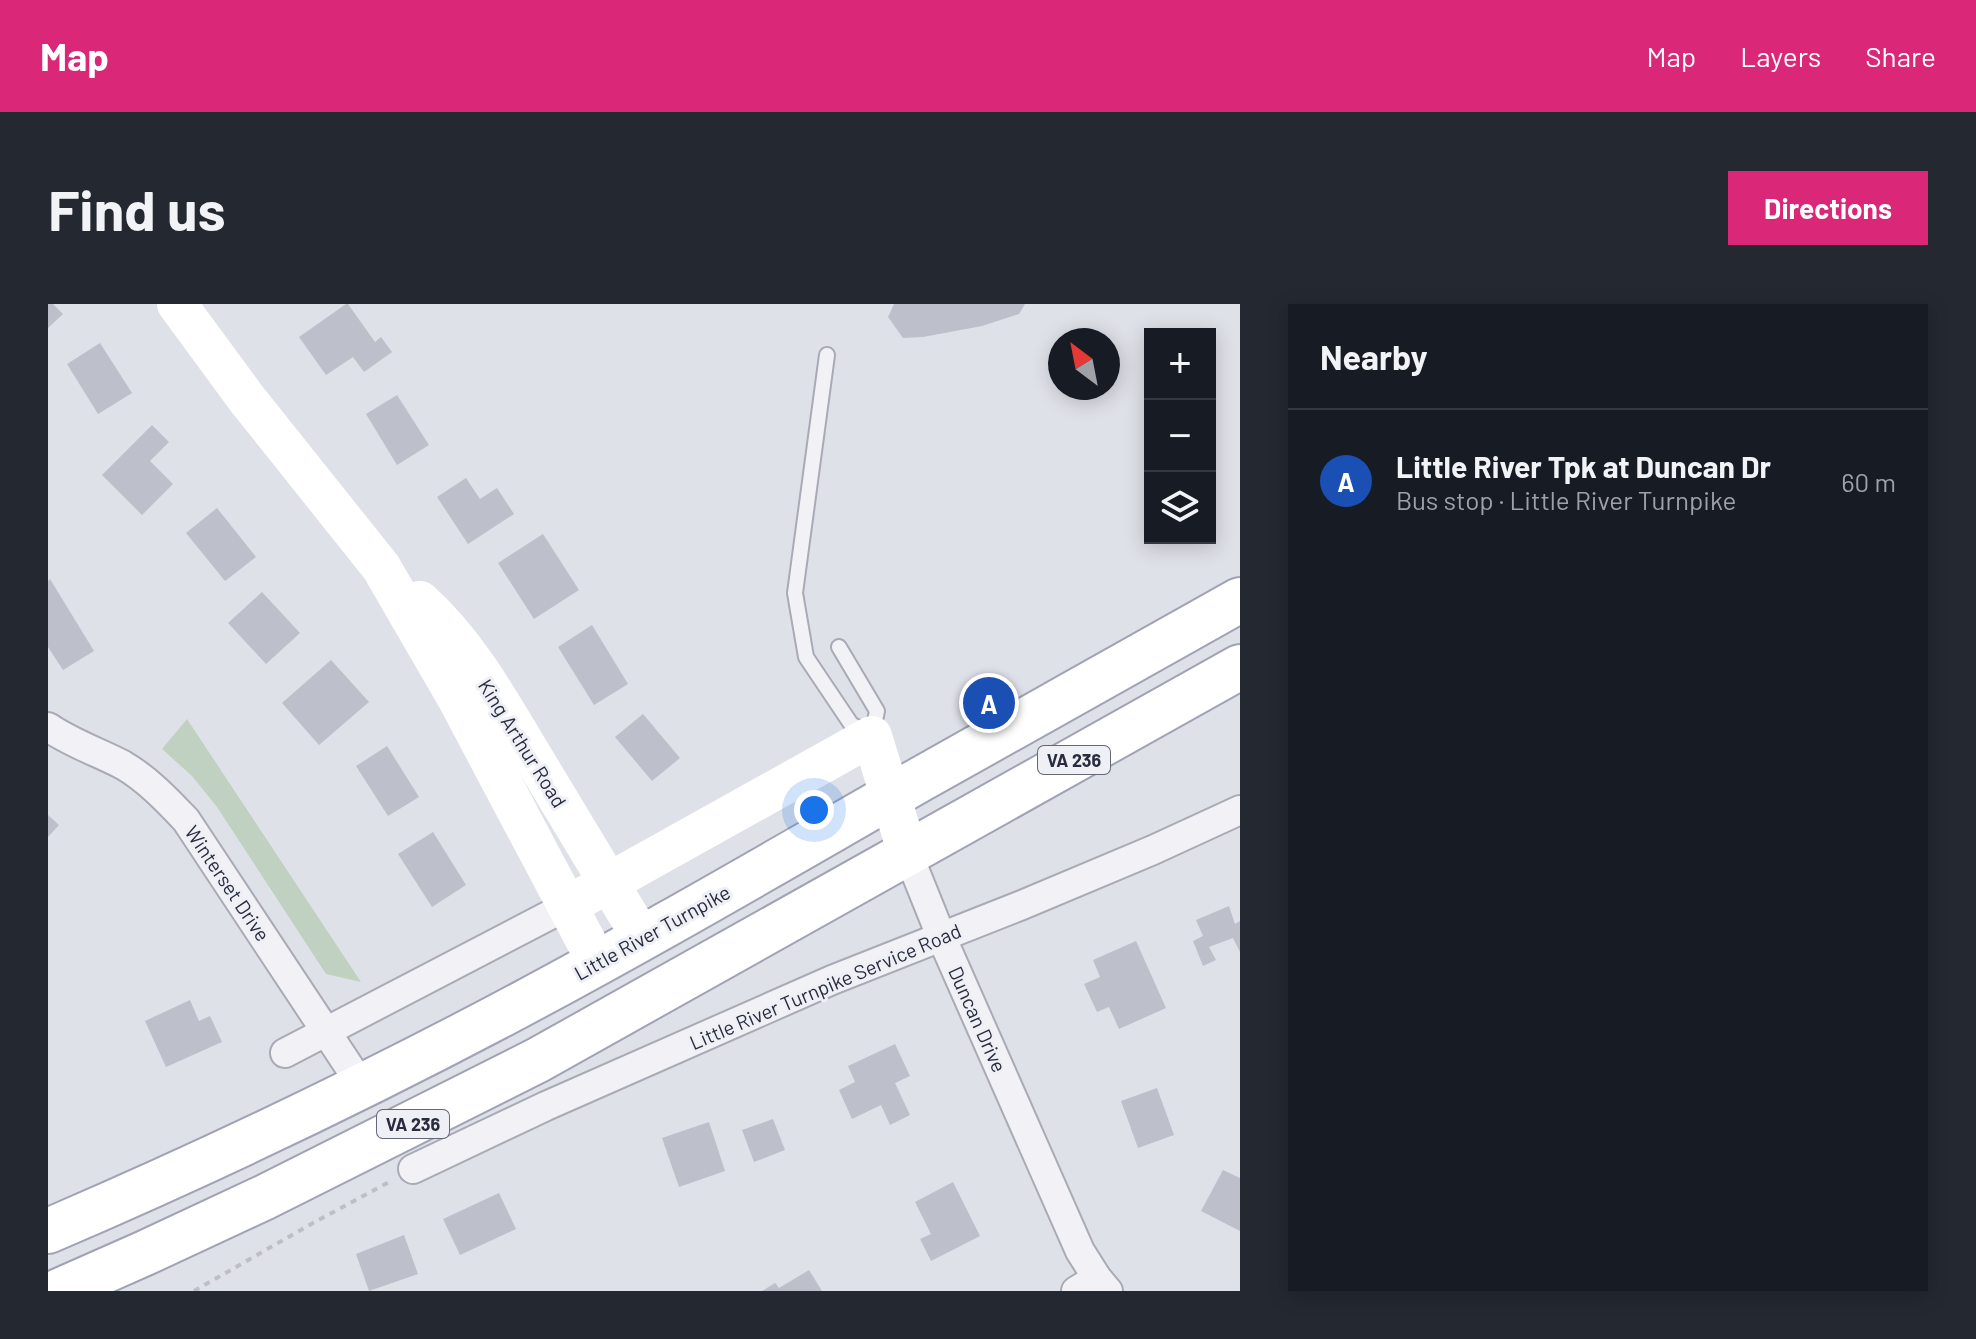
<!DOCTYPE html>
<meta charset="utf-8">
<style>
:root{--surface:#171b24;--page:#242831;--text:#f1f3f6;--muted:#9ea1a6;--line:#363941;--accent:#db2777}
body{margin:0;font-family:Barlow,sans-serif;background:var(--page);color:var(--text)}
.controls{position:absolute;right:24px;top:24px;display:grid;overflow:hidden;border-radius:0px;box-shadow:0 4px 20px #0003}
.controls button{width:72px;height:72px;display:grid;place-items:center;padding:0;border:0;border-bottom:2px solid var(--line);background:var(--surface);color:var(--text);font:40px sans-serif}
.compass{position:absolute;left:1000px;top:24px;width:72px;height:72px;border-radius:50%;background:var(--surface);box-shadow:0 4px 20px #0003;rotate:328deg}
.you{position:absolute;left:766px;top:506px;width:28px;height:28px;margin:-20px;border:6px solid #fff;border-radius:50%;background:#1a73e8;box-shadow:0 0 0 12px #1a73e833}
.badge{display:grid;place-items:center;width:52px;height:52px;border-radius:50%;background:var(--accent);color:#fff;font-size:26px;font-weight:700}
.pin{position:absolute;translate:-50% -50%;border:4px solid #fff;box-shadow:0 2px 8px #0006}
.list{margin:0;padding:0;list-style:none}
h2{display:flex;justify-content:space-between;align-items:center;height:104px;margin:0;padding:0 32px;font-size:34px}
h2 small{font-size:26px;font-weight:400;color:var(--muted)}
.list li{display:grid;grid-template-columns:52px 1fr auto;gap:24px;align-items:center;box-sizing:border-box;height:144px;padding:0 32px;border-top:2px solid var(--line)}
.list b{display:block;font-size:30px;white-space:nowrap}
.list p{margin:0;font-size:26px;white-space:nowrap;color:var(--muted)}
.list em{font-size:26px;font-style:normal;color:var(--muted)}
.icon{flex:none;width:44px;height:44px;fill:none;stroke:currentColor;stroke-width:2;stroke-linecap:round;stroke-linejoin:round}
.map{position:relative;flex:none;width:1192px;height:987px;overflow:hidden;border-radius:0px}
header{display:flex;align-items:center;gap:48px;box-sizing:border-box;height:112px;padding:0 40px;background:var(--accent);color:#fff}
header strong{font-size:38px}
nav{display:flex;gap:44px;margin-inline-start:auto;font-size:28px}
.intro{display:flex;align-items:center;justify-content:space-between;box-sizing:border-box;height:192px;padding:0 48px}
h1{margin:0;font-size:56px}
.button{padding:20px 36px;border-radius:0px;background:var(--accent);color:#fff;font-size:28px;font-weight:700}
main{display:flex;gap:48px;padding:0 48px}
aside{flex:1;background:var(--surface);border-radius:0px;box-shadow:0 4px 20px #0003}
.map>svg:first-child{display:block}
</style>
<header>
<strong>Map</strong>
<nav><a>Map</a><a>Layers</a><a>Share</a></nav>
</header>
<div class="intro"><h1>Find us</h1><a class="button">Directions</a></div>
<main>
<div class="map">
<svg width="1192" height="987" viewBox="0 0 1192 987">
<rect width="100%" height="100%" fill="#dfe1e8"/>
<path fill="#c1d1c1" d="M139,415L313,678L278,670L169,503L144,472L114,445Z"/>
<g fill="#bdbfca">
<path d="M0,0H5L15,10L0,24Z"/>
<path d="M298,0H300L327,38L333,33L344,48L316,68L305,53L278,71L251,33Z"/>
<path d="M846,0H977L971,10L934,22L875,33L855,34L840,13Z"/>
<path d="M52,39L84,89L50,110L19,60Z"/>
<path d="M349,91L381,141L349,161L318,110Z"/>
<path d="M104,121L121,138L102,157L125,180L94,211L54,171Z"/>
<path d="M418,174L432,195L449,184L466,210L420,240L389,193Z"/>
<path d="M169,204L208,253L177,277L138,229Z"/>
<path d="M495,230L531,286L486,315L450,259Z"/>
<path d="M2,275L46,347L15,366L0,343V277Z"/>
<path d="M214,288L252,329L218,360L180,319Z"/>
<path d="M544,321L580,380L546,401L510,343Z"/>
<path d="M283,356L321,398L271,441L234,399Z"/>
<path d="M595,410L632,454L604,477L567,433Z"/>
<path d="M339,442L371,493L340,512L308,462Z"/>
<path d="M0,511L11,521L0,533Z"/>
<path d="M385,528L418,581L384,603L350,550Z"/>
<path d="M1181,602L1187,620L1192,617V648L1185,634L1161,643L1168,656L1155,662L1145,637L1155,632L1148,616Z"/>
<path d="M1088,637L1118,704L1071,725L1061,703L1049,708L1036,680L1052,673L1045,656Z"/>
<path d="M142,696L151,717L162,712L174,738L118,763L97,717Z"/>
<path d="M847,740L862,772L847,779L862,811L842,821L833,801L804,815L791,786L807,778L800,762Z"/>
<path d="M1109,784L1126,831L1090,844L1073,797Z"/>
<path d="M725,815L737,846L706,858L694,826Z"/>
<path d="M661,818L677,867L631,883L614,834Z"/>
<path d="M1175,866L1192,874V927L1153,907Z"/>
<path d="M905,878L932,932L883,957L872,935L883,930L867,898Z"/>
<path d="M451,889L468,925L412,951L395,915Z"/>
<path d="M356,931L370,970L321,987L308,950Z"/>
<path d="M761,966L774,987H714L727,979L731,984Z"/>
</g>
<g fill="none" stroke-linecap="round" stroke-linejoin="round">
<g stroke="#a8abb5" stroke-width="18">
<path id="lane" d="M779,51L747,289L758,353L803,420L824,432L829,407L791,343"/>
</g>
<g stroke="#a8abb5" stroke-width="32">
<g id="street">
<path d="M0,423C23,439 50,448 75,461C99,475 119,496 138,516L314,782"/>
<path d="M860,550L893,632L1032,947L1049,974L1060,987"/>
<path d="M237,749L519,602"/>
<path d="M365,865L498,802L784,676L974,601L1105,546L1192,506"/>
<path d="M1028,987L1049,974"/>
</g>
</g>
<g stroke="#9fa3b3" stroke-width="48">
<g id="primary">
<path d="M0,927C154,861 305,789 453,711C595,636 733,555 873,475C979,415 1086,356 1192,296"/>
<path d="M11,987L97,949L215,894L490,756L1192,363"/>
</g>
</g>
<path stroke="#bebfc6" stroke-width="4" stroke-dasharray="6 6" stroke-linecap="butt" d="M146,987L265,919L343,877"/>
<use href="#lane" stroke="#f2f2f6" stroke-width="14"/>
<use href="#street" stroke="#f2f2f6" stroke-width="28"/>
<g stroke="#fff" stroke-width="40">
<path d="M129,0L198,94L333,263L409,394L549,658"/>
<path d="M372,297C419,339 451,397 483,450C520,511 557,573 594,634"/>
<path d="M519,602L824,432L860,550"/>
</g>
<use href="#primary" stroke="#fff" stroke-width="44"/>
</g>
<g text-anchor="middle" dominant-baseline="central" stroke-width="6" stroke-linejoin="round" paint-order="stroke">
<g fill="#eef0f5" stroke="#646775" stroke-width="2">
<rect x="990" y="442" width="72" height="28" rx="6"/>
<rect x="329" y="806" width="72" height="28" rx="6"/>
</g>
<g font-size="18" font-weight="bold" fill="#292c3e">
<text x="1026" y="456">VA 236</text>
<text x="365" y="820">VA 236</text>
</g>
<g font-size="20" fill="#292c3e" stroke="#eef0f5">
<text transform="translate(475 439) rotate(58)">King Arthur Road</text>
<text transform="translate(180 579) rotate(56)">Winterset Drive</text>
<text transform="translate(604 628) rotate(-29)">Little River Turnpike</text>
<text transform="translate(777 682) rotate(-23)">Little River Turnpike Service Road</text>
<text transform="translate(930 715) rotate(66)">Duncan Drive</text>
</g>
</g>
</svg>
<div class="controls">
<button>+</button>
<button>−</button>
<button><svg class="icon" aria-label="layers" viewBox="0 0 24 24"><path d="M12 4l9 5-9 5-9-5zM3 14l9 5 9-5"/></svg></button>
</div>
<svg class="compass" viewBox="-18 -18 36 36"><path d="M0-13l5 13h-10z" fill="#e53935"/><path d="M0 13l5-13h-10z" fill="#9ea1a6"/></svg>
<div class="you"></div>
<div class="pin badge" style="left:941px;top:399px;background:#1a4fb4">A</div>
</div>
<aside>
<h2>Nearby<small></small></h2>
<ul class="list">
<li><span class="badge" style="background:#1a4fb4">A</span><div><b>Little River Tpk at Duncan Dr</b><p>Bus stop · Little River Turnpike</p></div><em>60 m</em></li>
</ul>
</aside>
</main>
